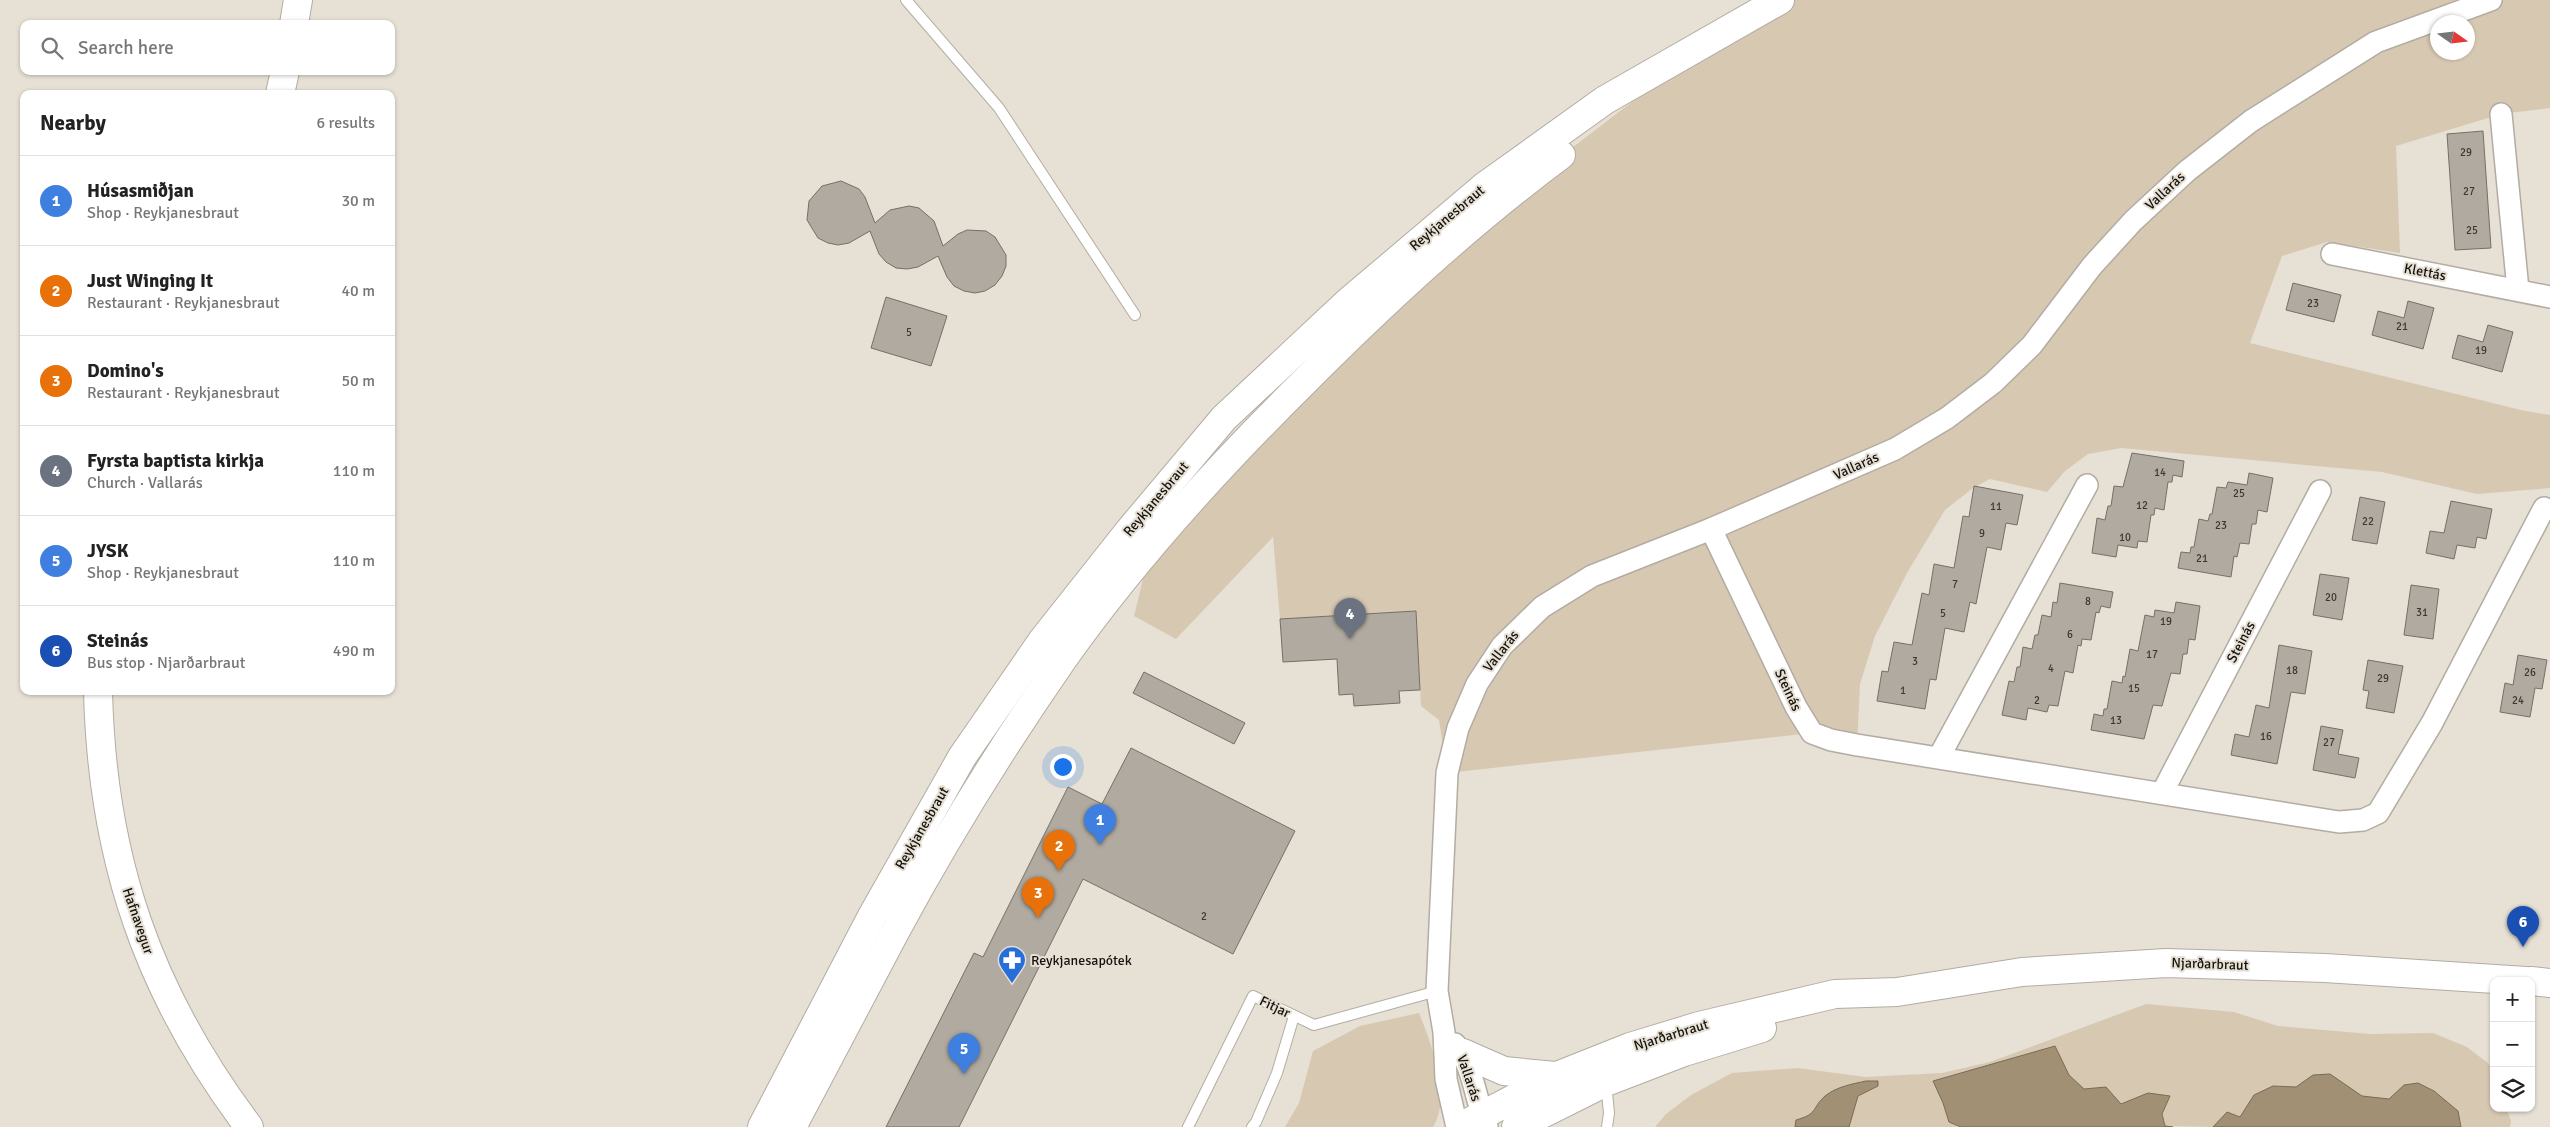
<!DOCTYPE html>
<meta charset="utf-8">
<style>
:root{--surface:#fff;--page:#f2f2f2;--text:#222;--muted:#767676;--line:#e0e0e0;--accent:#266fdb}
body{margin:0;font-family:Signika,sans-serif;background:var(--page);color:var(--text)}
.controls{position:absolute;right:15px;bottom:15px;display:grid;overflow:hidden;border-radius:10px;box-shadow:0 1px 4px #0004}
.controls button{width:45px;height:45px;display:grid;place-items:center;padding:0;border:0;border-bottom:1px solid var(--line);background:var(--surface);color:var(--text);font:25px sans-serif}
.compass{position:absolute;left:2430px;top:15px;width:45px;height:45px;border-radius:50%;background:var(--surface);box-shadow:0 1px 4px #0004;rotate:104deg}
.you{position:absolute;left:1062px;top:766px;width:18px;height:18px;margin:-12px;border:4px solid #fff;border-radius:50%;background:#1a73e8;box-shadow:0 0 0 8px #1a73e833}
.badge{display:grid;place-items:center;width:32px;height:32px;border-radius:50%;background:var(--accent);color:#fff;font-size:16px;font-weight:700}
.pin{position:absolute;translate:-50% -41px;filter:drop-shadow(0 1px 2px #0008)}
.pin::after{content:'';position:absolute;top:26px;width:18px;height:15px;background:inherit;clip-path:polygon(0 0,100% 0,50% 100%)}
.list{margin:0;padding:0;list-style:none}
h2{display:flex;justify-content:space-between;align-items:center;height:65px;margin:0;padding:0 20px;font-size:21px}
h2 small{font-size:16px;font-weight:400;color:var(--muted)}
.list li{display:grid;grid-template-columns:32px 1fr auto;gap:15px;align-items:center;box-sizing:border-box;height:90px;padding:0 20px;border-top:1px solid var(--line)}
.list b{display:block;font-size:19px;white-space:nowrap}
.list p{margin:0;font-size:16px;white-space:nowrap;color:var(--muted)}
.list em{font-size:16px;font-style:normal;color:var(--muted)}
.icon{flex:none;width:28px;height:28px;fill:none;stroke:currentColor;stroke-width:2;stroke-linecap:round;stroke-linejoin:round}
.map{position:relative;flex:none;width:2550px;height:1127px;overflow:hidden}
.search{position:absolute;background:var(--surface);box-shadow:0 1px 4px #0004;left:20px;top:20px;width:375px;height:55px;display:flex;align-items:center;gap:12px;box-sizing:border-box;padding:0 18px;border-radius:10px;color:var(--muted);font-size:19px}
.panel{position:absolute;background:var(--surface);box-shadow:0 1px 4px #0004;left:20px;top:90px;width:375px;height:605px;border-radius:10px}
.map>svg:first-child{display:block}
</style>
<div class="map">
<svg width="2550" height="1127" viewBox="0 0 2550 1127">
<rect width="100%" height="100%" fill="#e7e0d5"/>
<g fill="#d7c8b2" fill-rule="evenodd">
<path d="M1789,0H2550V108L2501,114L2396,146L2400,253L2327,242L2282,256L2250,343L2525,411L2550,415V488L2477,494L2382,472L2121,448L2088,454L2065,471L2047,492L1990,479L1973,488L1945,510L1907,573L1875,636L1860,684L1857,745L1811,733L1447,773L1439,720L1421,706L1416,611L1280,619L1273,537L1176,639L1134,616L1151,547L1499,204L1727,29ZM2438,22H2468V52H2438Z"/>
<path d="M2146,1004L2234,1012L2278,1026L2370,1034L2433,1033L2467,1047L2489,1064L2494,1076V1108H2506L2511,1121L2510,1127H2461L2458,1111L2434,1091L2418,1083L2404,1085L2389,1099L2362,1096L2330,1074L2313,1075L2296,1087L2273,1086L2254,1095L2240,1117L2227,1112L2213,1127L2165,1126L2162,1114L2170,1096L2148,1093L2121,1104L2106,1087L2084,1089L2069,1075L2055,1046L1933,1081L1943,1103L1949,1122L1961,1127H1849L1858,1096L1870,1090L1815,1107L1811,1116L1797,1120L1795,1127H1655L1666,1114L1691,1095L1732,1073L1798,1068L1865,1077L1942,1073L1990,1062Z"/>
<path d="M1419,1013C1431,1043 1452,1097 1433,1127H1285L1299,1103L1313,1051L1360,1026Z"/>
</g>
<g fill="#a29074" stroke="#786a56">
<path d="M2055,1046L2069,1075L2084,1089L2106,1087L2121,1104L2148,1093L2170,1096L2162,1114L2165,1126L2173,1127H1961L1949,1122L1943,1103L1933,1081Z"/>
<path d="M2330,1074L2362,1096L2389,1099L2404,1085L2418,1083L2434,1091L2458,1111L2461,1127H2213L2227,1112L2240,1117L2254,1095L2273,1086L2296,1087L2313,1075Z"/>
<path d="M1866,1081H1878V1086L1858,1096L1849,1127H1795L1796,1120C1818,1114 1811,1109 1825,1096C1836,1087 1852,1084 1866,1081Z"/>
</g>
<g fill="#b0aaa0" stroke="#756f65">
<path d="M2483,131L2491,248L2455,250L2447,134Z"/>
<path d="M841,181L859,189L865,197L875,223L890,210L909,206L919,208L934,221L943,246L958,234L967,230L986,231L995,237L1006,255V266L1002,276L995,285L985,291L975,293L964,291L954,286L947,277L938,256L918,267L907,269L896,268L886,262L879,254L870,231L849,243L838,245L828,243L818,238L807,220L809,201L822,186Z"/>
<path d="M2293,283L2341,295L2334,322L2286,310Z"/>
<path d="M886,297L947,316L931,366L871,348Z"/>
<path d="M2408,301L2434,308L2423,349L2372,335L2378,311L2404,318Z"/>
<path d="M2488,325L2513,332L2502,372L2452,358L2458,335L2483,342Z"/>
<path d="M2132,453L2184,461L2182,477L2173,475L2172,482H2168L2164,510L2155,508L2154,515H2151L2147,542L2138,541L2137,548L2118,545L2116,557L2092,553L2097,518L2105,520L2108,506H2111L2114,486L2123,487Z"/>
<path d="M2249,473L2273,478L2267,512L2258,510L2256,524H2252L2249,544L2240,543L2237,557L2234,556L2231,577L2178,568L2181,552L2190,553L2191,547H2194L2199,519L2208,521L2210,514H2212L2217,487L2226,488L2228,482L2247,485Z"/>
<path d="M1974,486L2023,495L2017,525L2006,523L2001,550L1987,547L1976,604L1970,602L1964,632L1945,628L1936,680L1930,679L1925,709L1877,701L1882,671L1888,672L1894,642L1912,645L1922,593L1929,595L1934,564L1954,568L1963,516L1969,517Z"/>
<path d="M2360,497L2385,502L2377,544L2352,540Z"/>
<path d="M2451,501L2492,509L2486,539L2477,537L2475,548L2457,545L2454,559L2426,553L2430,531L2444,533Z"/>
<path d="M2320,574L2349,578L2342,620L2313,615Z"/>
<path d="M2060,583L2113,592L2110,608L2101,606L2099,613L2096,612L2091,640L2082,639L2081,646L2078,645L2073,673L2065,671L2058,706L2049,705L2047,712L2028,708L2026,720L2002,715L2009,681L2014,682L2017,667H2020L2023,647L2032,649L2035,635H2038L2042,615L2051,617L2053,602L2057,603Z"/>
<path d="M2411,585L2439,589L2433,639L2404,635Z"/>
<path d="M2176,602L2200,606L2195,640L2189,639L2187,654H2183L2180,674L2171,673L2162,706L2153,705L2144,739L2091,730L2094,714L2103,716L2104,709H2107L2112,681L2122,683L2123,676L2125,677L2130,649L2138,651L2145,615L2154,617L2155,610L2174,613Z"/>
<path d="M1416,611L1420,690L1399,691L1400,703L1354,706L1353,694L1339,695L1337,659L1283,662L1280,619Z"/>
<path d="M2279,645L2312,651L2305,694L2291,692L2277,764L2231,755L2235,734L2249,737L2256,705L2269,708Z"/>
<path d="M2518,655L2547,660L2542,689L2535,688L2530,717L2500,712L2505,683L2513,685Z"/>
<path d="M2368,660L2403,666L2394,713L2366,708L2369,691L2363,690Z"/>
<path d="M1144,672L1245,723L1234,744L1133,693Z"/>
<path d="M2321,726L2343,730L2338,754L2359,758L2355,778L2313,770Z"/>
<path d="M1131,748L1295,831L1233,954L1083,879L959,1127H886L974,953L983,957L1068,787L1102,804Z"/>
</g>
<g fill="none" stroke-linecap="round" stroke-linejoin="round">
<g stroke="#b3aca2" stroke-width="12">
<g id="service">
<path d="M906,0L999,108L1135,315"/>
<path d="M1606,1083L1609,1113L1607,1127"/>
<path d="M1188,1127L1253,996L1314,1025L1437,991"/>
<path d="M1252,1127L1256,1122L1277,1073L1294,1016"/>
</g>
</g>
<g stroke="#b3aca2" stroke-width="24">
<g id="minor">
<path d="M2501,114L2518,290"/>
<path d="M2332,254L2550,297"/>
<path d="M1711,529L1796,707L1812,733L1831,740L1857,745L2339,822L2363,820L2378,813L2432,723L2544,508"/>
<path d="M1939,757L2087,485"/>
<path d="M2162,793L2320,491"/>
<path d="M1455,1044C1474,1066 1475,1101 1487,1127"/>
<path d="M1457,1127L1446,1079L1444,1032L1437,991L1447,773L1458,728L1477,684L1502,646L1542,607L1592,576L1711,529L1895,449L1947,418L1993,383L2032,345L2092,266L2133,221L2187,171L2251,121L2376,42L2491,0"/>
</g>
</g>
<g stroke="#b3aca2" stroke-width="30">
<g id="secondary">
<path d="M2531,981L2550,983"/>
<path d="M1463,1053L1504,1071L1555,1076"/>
<path d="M1460,1127L1557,1076L1630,1047L1699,1026L1835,994L1897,992L2022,972L2166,963L2325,968L2526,981"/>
<path d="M1516,1127L1606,1082L1684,1052L1762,1028"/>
</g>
</g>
<g stroke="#b3aca2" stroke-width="30">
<g id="primary">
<path d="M294,24L298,0"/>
<path d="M280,94L285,71"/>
<path d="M98,691C102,859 148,993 249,1127"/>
</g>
</g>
<g stroke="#b3aca2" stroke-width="30">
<g id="trunk">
<path d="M762,1127L871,918L962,757L1042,641L1129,531L1224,418L1348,302L1485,186L1605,100L1780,0"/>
<path d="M792,1127C826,1062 860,997 895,932C945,839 1002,747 1063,659C1133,560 1216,469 1302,384C1384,302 1468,224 1561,155"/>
</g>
</g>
<use href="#service" stroke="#fff" stroke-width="10"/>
<use href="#minor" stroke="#fff" stroke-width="21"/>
<use href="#secondary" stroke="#fff" stroke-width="28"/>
<use href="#primary" stroke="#fff" stroke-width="28"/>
<use href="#trunk" stroke="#fff" stroke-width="28"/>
</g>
<defs>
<g id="pharmacy-pin" transform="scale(1.4375)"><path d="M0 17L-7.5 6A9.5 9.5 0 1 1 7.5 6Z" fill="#266fdb" stroke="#e7e0d5"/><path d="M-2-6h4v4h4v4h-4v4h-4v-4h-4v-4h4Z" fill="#fff"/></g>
</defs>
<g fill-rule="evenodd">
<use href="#pharmacy-pin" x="1012" y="960"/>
</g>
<g text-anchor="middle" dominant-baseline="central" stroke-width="4" stroke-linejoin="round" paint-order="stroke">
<g font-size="11" fill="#3c3933">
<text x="2466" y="152">29</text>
<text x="2469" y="191">27</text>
<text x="2472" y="230">25</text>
<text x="2313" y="303">23</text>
<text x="2402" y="326">21</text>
<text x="909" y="332">5</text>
<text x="2481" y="350">19</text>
<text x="2160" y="472">14</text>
<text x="2239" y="493">25</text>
<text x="2142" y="505">12</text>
<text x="1996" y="506">11</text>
<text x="2368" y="521">22</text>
<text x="2221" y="525">23</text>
<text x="1982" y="533">9</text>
<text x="2125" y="537">10</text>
<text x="2202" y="558">21</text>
<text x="1955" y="584">7</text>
<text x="2331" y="597">20</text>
<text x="2088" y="601">8</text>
<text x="2422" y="612">31</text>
<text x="1943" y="613">5</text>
<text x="2166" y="621">19</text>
<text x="2070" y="634">6</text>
<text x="2152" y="654">17</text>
<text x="1915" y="661">3</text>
<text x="2051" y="668">4</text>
<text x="2292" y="670">18</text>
<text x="2530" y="672">26</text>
<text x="2383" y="678">29</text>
<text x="2134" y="688">15</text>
<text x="1903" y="690">1</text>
<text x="2037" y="700">2</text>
<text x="2518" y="700">24</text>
<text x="2116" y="720">13</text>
<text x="2266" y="736">16</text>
<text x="2329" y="742">27</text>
<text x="1204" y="916">2</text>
</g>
<g font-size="14" fill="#15130f" stroke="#e7e0d5">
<text transform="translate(2165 191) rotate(-43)">Vallarás</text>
<text transform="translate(1447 218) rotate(-40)">Reykjanesbraut</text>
<text transform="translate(2425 272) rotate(11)">Klettás</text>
<text transform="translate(1856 466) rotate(-24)">Vallarás</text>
<text transform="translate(1156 499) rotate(-50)">Reykjanesbraut</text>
<text transform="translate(2241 642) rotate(-62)">Steinás</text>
<text transform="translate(1501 651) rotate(-52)">Vallarás</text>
<text transform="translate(1788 690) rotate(65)">Steinás</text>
<text transform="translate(922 828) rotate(-60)">Reykjanesbraut</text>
<text transform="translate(138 921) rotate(71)">Hafnavegur</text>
<text transform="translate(2210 964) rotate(2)">Njarðarbraut</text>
<text transform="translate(1275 1007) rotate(26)">Fitjar</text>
<text transform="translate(1671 1035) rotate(-17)">Njarðarbraut</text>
<text transform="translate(1469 1078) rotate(71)">Vallarás</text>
</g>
<g font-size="14" fill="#15130f" stroke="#e7e0d5" text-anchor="start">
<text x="1031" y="960">Reykjanesapótek</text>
</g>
</g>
</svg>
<div class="controls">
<button>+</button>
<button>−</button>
<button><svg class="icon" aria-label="layers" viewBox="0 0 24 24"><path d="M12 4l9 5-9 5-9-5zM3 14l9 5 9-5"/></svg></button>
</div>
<svg class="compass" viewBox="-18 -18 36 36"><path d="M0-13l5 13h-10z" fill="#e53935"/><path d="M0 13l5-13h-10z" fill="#767676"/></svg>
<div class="you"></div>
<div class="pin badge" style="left:1100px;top:845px;background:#3f7fe0">1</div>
<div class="pin badge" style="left:1059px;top:871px;background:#e8710a">2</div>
<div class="pin badge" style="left:1038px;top:918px;background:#e8710a">3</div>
<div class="pin badge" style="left:1350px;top:639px;background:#6b7280">4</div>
<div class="pin badge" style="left:964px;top:1074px;background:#3f7fe0">5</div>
<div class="pin badge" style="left:2523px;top:947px;background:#1a4fb4">6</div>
<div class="search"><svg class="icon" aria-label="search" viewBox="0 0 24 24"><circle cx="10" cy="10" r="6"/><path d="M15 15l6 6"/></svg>Search here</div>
<section class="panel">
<h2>Nearby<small>6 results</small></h2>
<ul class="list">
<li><span class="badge" style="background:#3f7fe0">1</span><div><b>Húsasmiðjan</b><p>Shop · Reykjanesbraut</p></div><em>30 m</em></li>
<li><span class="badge" style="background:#e8710a">2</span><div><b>Just Winging It</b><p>Restaurant · Reykjanesbraut</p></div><em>40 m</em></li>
<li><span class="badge" style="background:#e8710a">3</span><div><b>Domino's</b><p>Restaurant · Reykjanesbraut</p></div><em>50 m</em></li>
<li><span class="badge" style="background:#6b7280">4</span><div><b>Fyrsta baptista kirkja</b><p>Church · Vallarás</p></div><em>110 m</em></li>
<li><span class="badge" style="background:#3f7fe0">5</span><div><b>JYSK</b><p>Shop · Reykjanesbraut</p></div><em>110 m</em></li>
<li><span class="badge" style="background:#1a4fb4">6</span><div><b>Steinás</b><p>Bus stop · Njarðarbraut</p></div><em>490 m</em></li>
</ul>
</section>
</div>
